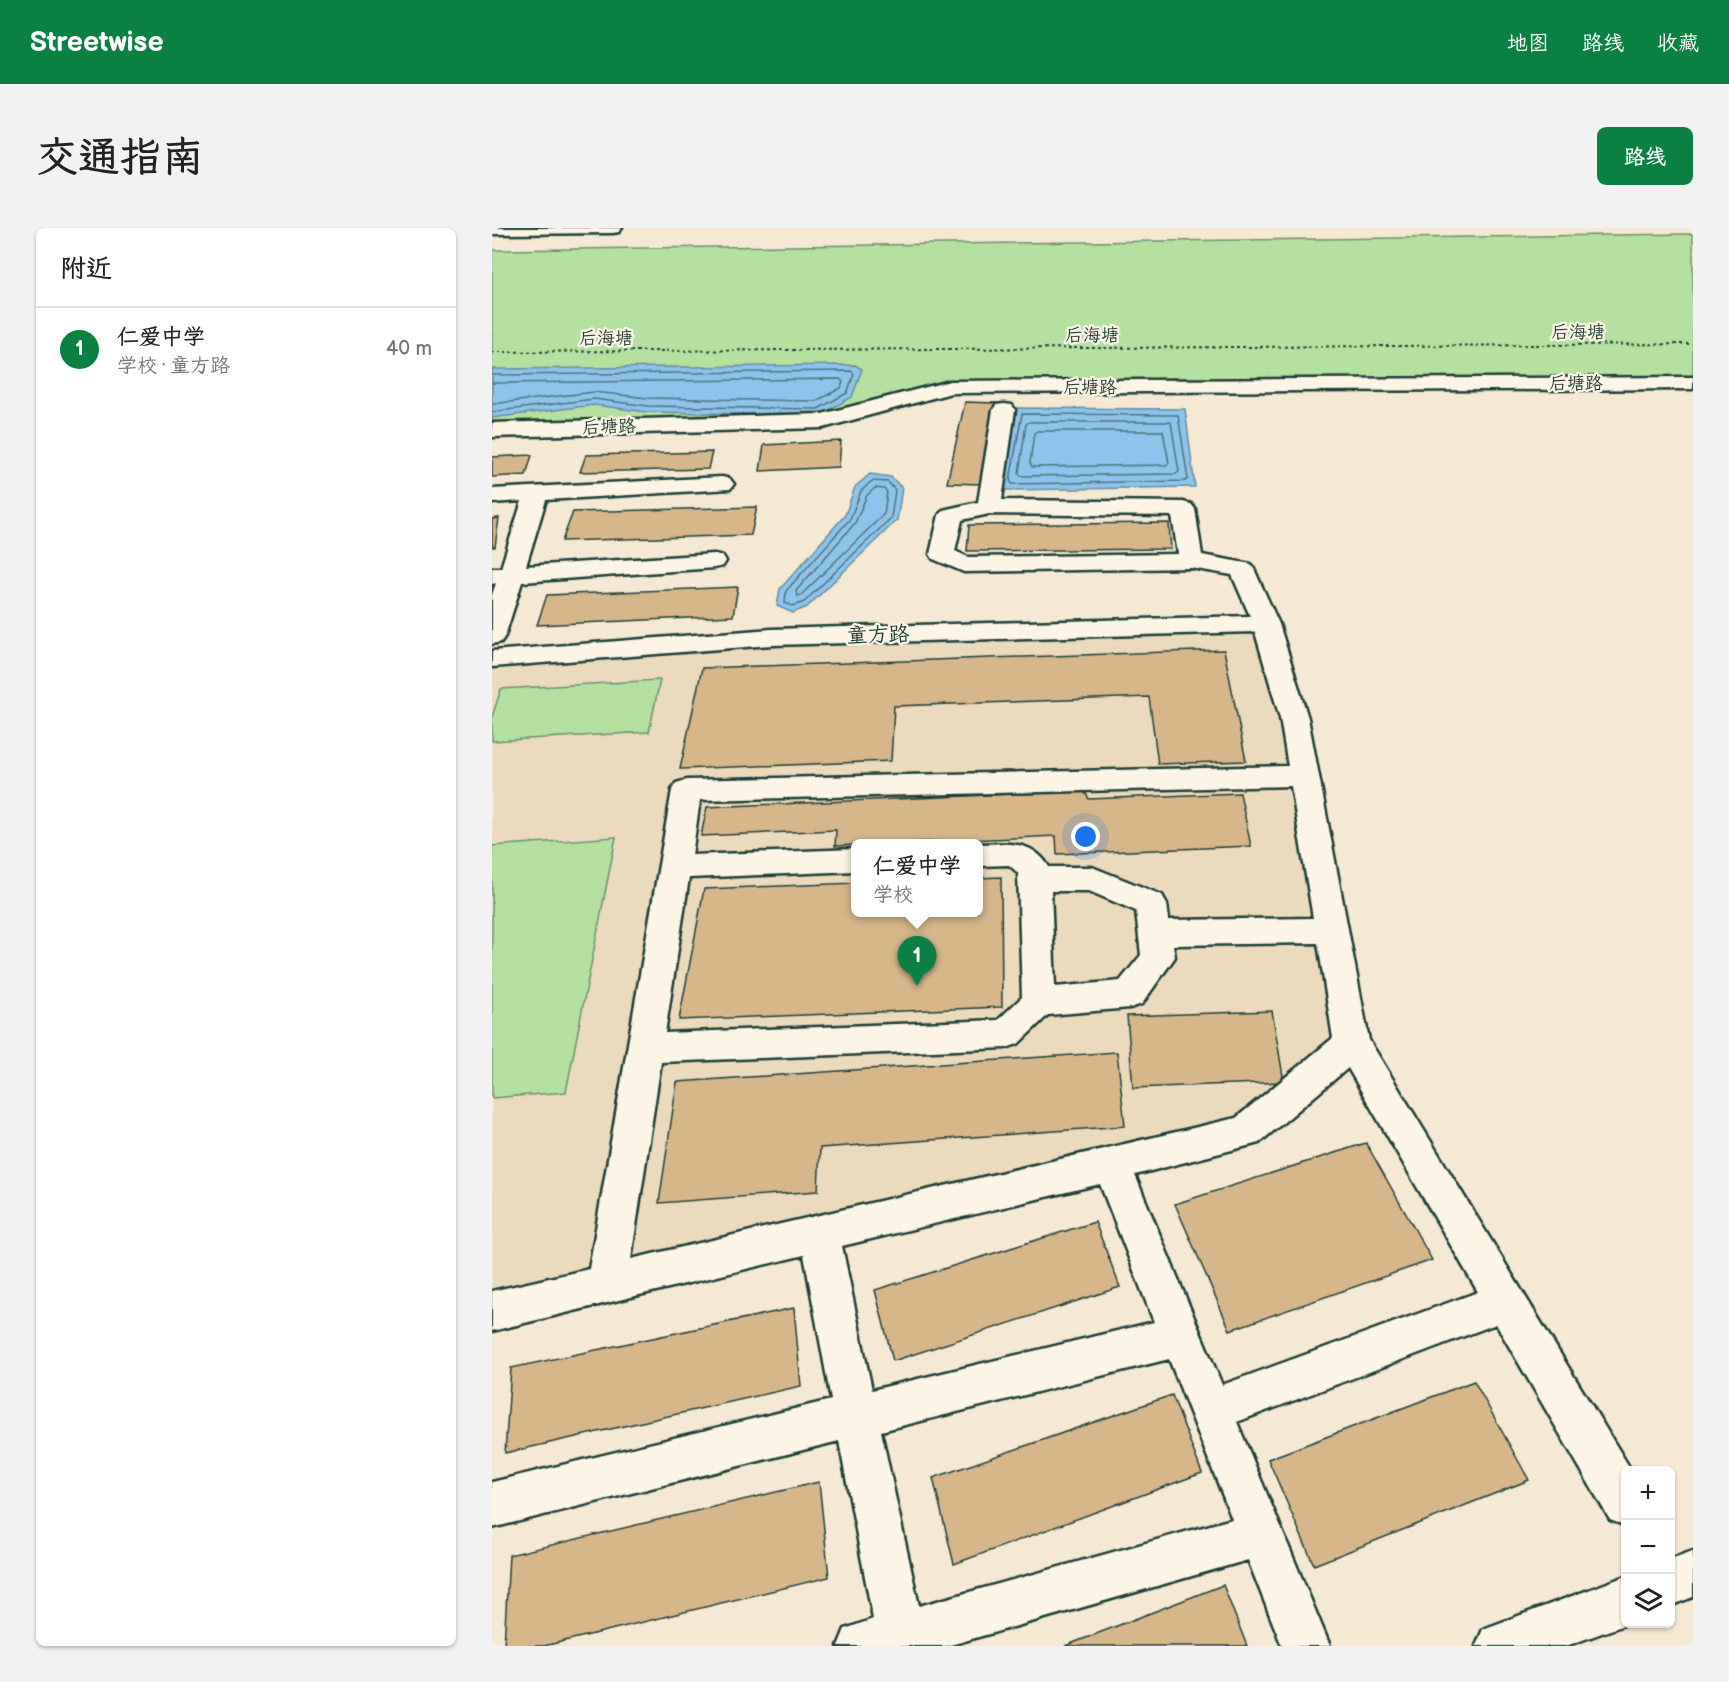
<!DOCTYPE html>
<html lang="zh">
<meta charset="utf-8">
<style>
:root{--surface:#fff;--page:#f2f2f2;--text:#222;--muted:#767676;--line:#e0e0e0;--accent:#0b8043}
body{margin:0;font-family:"Balsamiq Sans","LXGW WenKai TC",sans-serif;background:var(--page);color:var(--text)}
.controls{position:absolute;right:18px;bottom:18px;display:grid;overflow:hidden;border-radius:9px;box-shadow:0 2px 4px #0004}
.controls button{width:54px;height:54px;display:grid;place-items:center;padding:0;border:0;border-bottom:2px solid var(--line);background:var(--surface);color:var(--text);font:30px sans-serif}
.you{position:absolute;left:594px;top:609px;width:21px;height:21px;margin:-15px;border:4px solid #fff;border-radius:50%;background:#1a73e8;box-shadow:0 0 0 9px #1a73e833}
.badge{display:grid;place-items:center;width:39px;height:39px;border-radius:50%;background:var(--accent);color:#fff;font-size:20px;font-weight:700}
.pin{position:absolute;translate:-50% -50px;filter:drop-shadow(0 2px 3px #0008)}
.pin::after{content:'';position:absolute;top:32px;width:21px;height:18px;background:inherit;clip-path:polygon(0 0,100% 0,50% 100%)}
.popup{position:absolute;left:359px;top:611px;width:132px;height:78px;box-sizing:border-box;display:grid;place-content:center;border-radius:9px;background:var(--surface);filter:drop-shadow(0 2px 4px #0005);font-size:20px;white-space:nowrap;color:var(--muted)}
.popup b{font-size:22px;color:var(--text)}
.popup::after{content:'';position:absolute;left:50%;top:100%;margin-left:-12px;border:12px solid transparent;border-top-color:var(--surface)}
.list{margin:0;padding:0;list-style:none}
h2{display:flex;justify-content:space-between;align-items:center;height:78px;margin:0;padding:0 24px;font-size:26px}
h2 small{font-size:20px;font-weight:400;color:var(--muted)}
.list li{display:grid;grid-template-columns:39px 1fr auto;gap:18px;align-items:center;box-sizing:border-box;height:84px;padding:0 24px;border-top:2px solid var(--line)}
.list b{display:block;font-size:22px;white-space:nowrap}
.list p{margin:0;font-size:20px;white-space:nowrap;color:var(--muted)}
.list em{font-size:20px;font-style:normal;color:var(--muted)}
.icon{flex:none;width:33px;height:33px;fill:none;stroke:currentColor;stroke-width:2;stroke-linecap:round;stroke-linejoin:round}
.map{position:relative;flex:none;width:1201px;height:1418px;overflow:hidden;border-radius:9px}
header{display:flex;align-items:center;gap:36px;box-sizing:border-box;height:84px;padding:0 30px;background:var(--accent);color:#fff}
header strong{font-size:28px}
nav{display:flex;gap:33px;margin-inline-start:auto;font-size:21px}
.intro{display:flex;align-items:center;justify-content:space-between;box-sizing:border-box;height:144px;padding:0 36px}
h1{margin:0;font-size:42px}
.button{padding:15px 27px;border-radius:9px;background:var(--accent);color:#fff;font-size:21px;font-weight:700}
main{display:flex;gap:36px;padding:0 36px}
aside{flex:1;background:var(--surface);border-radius:9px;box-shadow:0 2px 4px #0004}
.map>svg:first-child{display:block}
</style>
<header>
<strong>Streetwise</strong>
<nav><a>地图</a><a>路线</a><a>收藏</a></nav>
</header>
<div class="intro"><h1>交通指南</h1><a class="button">路线</a></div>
<main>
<aside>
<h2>附近<small></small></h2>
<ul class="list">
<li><span class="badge">1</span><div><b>仁爱中学</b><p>学校 · 童方路</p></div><em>40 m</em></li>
</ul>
</aside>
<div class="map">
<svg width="1201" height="1418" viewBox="0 0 1201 1418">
<rect width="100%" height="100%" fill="#f5e9d3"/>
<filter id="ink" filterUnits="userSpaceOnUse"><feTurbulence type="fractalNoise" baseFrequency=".0167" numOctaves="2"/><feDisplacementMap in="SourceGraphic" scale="12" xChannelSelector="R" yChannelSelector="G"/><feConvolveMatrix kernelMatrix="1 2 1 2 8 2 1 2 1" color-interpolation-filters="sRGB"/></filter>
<g filter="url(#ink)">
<path fill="#ecdabd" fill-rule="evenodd" d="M774,396L860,815L754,904L0,1083V431L254,412ZM364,616H486V684H364Z"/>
<g fill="#b4e19f" stroke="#6a8f6a" stroke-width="1.5">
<path d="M1201,6V156L458,159L331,193L0,202V22Z"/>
<path d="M168,452L157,504L0,513V489L9,461Z"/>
<path d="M124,609L74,864L0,870V618Z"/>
</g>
<g fill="#8ec3eb" stroke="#628da2" stroke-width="1.5">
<path d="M363,137L370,141L360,169L328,187L155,184L102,177L0,190V141Z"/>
<path d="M523,180L693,181L703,259L511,262Z"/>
<path d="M378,246L399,249L410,260L405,292L315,379L301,385L285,378L288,361L353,287L363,259Z"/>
</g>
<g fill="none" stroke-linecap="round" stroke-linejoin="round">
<g stroke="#4b737d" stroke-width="1.5">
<path d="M0,147L359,143L362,146L355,165L326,181L156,178L102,171L0,184"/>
<path d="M0,155L348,151L351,154L349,160L324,173L156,170L102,164L0,176"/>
<path d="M530,186L686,187L696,251L693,253L520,256L518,252Z"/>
<path d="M537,194H679L687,244L684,246L529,248L527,245L534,196Z"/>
<path d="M545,203H671L677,235L674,237L540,239L538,235L542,205Z"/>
<path d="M380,253L396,254L403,262L399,290L312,374L301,378L293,375L294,363L358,291L369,263Z"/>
<path d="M383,260L392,261L395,264L392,286L309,367L305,368L304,363L363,295L375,267Z"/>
</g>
</g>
<g fill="#d7b78a" stroke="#1f3d34" stroke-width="1.5">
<path d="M473,174L505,175L490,256L455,255Z"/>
<path d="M349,213L347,239L268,243L272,217Z"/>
<path d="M220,224L216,241L88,244L94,227Z"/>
<path d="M40,227L34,247L0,249V229Z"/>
<path d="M265,279L259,307L70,313L81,284Z"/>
<path d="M7,290L3,319H0V291Z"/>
<path d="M677,295L679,321L475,323L477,297Z"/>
<path d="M246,359L241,388L45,397L55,367Z"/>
<path d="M732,422L754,533L666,536L657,469L402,478L399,533L188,541L210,440Z"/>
<path d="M592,563L597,571L748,565L759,618L565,626L564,608L343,618L344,602L209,608L215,579Z"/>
<path d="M509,649L510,779L187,792L212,661L364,655V684H486V650Z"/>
<path d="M780,783L792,854L641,860L635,788Z"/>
<path d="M625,824L633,898L328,920L326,963L167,975L185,854Z"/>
<path d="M874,915L940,1032L738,1102L683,976Z"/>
<path d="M603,994L628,1059L401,1133L383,1062Z"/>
<path d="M302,1080L309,1158L13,1225L19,1140Z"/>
<path d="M982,1153L1037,1252L822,1337L776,1231Z"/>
<path d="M680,1167L710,1245L462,1336L441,1250Z"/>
<path d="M327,1254L337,1349L52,1418H12L17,1327Z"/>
<path d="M731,1357L755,1418H573Z"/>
</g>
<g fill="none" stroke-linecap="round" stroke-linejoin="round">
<g stroke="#1f3d34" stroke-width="5">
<g id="minor">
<path d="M0,0H130L127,4L121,5L0,6Z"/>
<path d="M1201,149V161L459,165L331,200L0,209V195L330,186L458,153Z"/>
<path d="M512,176L520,177L523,182L510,272L691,274L699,276L703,281L710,327L759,336L762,341L787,396L816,490L877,812L1139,1242H1134V1298L1118,1292L1004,1096L745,1194L838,1418H790L756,1332L455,1418H346L353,1401L381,1391L347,1213L0,1300V1254L339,1172L312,1027L0,1103V1063L97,1041L180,562L184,555L195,552L796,538L788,490L763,404L280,417L0,439V423L280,401L758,388L740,347L699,340L472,344L441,331L438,326L447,287L451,282L486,274L501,182L504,177ZM497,286L680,288L686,326L476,329L463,323L470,292ZM799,558L821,690L677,692L675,676L670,667L600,639H557C541,612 514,615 486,616V638L517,637L526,645L530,769L506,792L173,805L197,650L364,643V621L200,627L208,572ZM559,663H597L644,683L649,727L628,753L563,759ZM826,715L841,810L744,890L139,1031L169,834L514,820L526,816L556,787L638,780L650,776L683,729L681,717ZM856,840L986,1064L730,1157L643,947L767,915ZM608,956L662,1094L380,1162L350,1018ZM677,1131L740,1291L427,1378L389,1203Z"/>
<path d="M230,249L238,251L242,256L238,261L54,272L34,338L222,326L231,328L234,333L231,338L222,340L30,354L13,408L9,414L0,416V367L4,355L0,356V340H9L30,273L0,275V261Z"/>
</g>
</g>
<g stroke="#1f3d34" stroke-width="5">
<g id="major">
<path d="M1201,1323V1369L1178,1378V1331Z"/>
<path d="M1134,1348L1135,1396L1074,1418H984L991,1401Z"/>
</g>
</g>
<path stroke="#1f3d34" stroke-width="2" stroke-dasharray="3 3" stroke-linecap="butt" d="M0,124L1201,116"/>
<use href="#minor" fill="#fcf5e5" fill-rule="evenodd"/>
<use href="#major" fill="#fcf5e5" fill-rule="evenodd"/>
</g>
</g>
<g text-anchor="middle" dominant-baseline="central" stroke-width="4.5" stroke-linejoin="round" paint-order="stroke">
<g font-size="18" fill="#1f3d34" stroke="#fcf5e5">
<text x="1086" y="104">后海塘</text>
<text x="600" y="107">后海塘</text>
<text x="114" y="110">后海塘</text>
<text x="1084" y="155">后塘路</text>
<text x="598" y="159">后塘路</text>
<text transform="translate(117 199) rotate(-2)">后塘路</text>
</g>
<g font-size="21" fill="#1f3d34" stroke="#fcf5e5">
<text transform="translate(386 407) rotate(-2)">童方路</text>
</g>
</g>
</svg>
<div class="controls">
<button>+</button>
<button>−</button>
<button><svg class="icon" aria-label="layers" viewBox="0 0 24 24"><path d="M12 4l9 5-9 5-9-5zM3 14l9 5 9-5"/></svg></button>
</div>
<div class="you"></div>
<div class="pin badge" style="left:425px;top:758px">1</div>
<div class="popup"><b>仁爱中学</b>学校</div>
</div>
</main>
